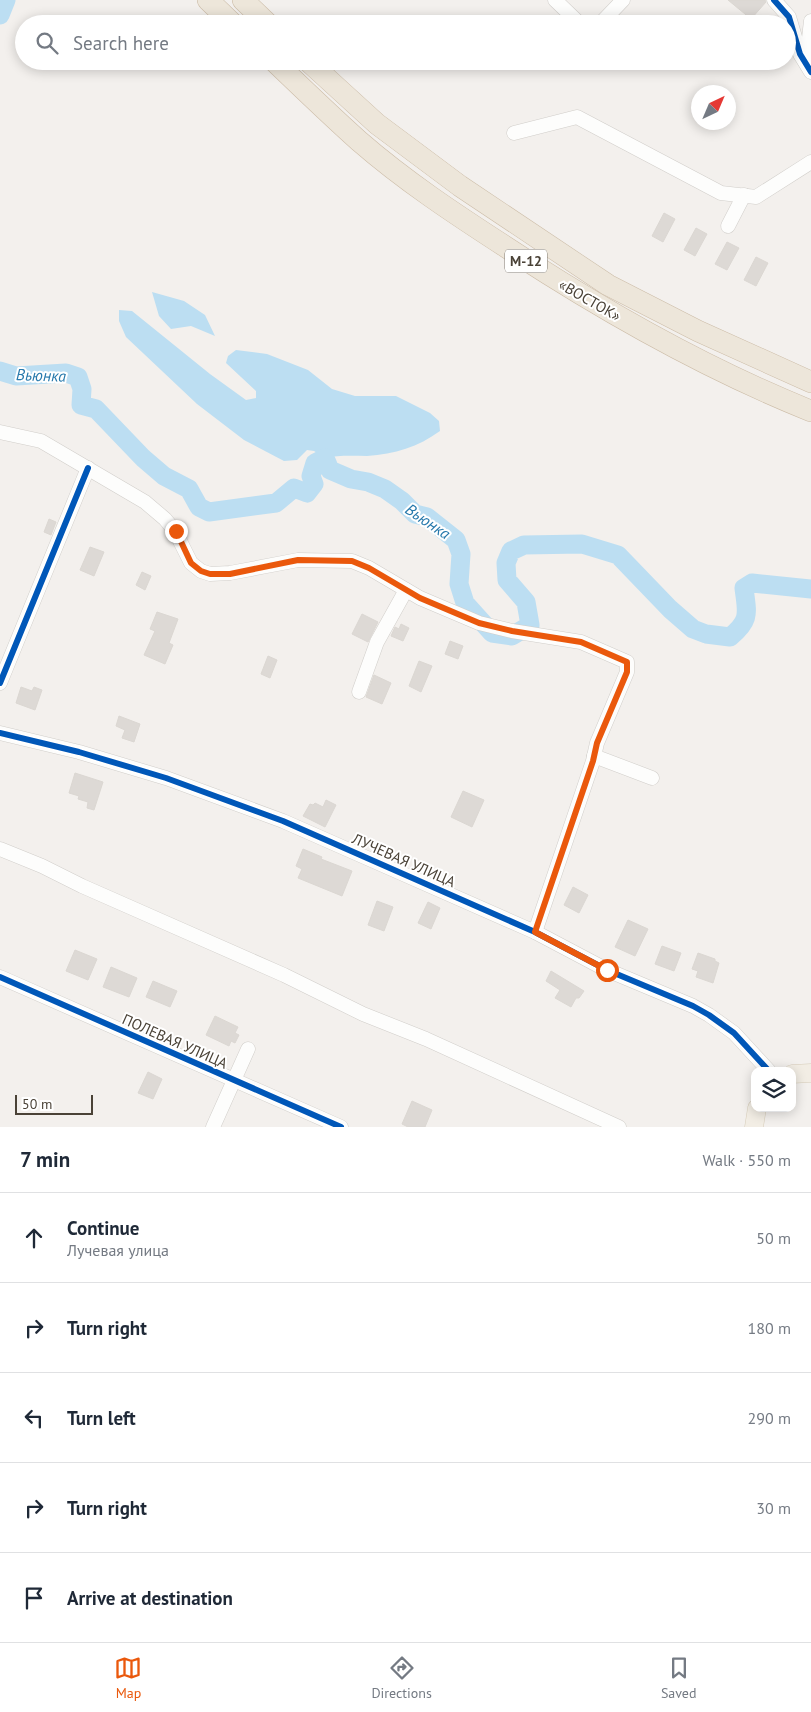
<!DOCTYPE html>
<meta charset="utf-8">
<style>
:root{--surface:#fff;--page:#f2f2f3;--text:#1f2937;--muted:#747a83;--line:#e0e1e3;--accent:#ea580c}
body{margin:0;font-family:"PT Sans",sans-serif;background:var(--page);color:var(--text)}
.controls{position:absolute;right:15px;bottom:15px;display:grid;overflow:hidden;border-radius:10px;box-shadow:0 2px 12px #0003}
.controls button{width:45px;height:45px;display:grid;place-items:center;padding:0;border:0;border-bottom:1px solid var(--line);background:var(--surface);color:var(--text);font:25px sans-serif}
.compass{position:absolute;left:691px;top:85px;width:45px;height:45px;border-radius:50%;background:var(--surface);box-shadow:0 2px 12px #0003;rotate:44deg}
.scale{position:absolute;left:15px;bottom:12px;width:78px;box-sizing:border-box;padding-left:5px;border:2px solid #4a4237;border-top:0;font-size:14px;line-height:18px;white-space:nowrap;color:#4a4237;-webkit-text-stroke:4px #fff;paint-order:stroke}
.stop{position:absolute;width:15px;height:15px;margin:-11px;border:4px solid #ea580c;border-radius:50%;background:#fff}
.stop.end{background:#ea580c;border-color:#fff;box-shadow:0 1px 5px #0008}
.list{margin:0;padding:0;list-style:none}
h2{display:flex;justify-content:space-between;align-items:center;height:65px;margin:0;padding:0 20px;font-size:21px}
h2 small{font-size:16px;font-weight:400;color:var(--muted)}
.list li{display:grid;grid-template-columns:32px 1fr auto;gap:15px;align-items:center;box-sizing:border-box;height:90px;padding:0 20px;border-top:1px solid var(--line)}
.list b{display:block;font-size:19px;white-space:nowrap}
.list p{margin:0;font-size:16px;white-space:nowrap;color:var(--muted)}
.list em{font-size:16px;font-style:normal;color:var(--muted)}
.icon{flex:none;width:28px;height:28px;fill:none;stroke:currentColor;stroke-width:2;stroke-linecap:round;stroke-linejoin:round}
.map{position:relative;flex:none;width:811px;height:1127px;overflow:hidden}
.search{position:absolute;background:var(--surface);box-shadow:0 2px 12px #0003;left:15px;right:15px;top:15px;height:55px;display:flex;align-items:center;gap:12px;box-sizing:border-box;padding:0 18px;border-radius:28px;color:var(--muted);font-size:19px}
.sheet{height:515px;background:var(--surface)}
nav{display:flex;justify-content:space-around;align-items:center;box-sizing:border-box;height:70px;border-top:1px solid var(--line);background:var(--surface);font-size:14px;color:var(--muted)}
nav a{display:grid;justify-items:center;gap:2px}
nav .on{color:var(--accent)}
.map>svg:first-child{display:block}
</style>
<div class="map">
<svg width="811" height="1127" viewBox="0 0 811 1127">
<rect width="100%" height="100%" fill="#f3f0ed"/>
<g fill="#bcdef2">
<path d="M152,292L184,301L205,315L215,336L191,326L171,329L159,316Z"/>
<path d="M119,310L132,311L210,374L246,400L256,398V391L226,363L228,356L236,350L267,354L308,370L332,389L355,396H396L430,413L439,421L440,431C418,447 395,454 367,456C352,456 339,455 325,458L314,451L307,450L297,460L284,461L244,440L197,404L126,337L119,321Z"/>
</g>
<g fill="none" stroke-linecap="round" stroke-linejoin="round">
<g stroke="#bcdef2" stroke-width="19">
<path d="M0,15L6,0"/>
<path d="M0,371L16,376L66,373L78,377L82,389L81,405L96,409L143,458L164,476L189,489L199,507L209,512L276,503L294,488L307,493L314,484L311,476L315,463L325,458L330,470L351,479L368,482L385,489L402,501L415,514L427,517L456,540L461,554L459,584L465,603L492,633L512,636L530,625L526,602L507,580L506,563L511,551L524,545L582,544L618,555L670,609L693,629L706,634L730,637C751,620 747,613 744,588L752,583L811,589"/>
</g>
</g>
<g fill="#ddd9d5" stroke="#dbd7d2">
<path d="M728,0H765L766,2L751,19Z"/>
<path d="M664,213L675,219L663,242L652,236Z"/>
<path d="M696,228L707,234L695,256L684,250Z"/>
<path d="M727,242L739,248L727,270L715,264Z"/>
<path d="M756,257L768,263L756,286L744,280Z"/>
<path d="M49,519L56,522L51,535L44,532Z"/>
<path d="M90,547L104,552L94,576L80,570Z"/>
<path d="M142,572L151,576L145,590L136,585Z"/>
<path d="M157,612L178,619L169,643L173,645L165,664L144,655L155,631L150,629Z"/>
<path d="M362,614L378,622L368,642L352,634Z"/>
<path d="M401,624L409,628L403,641L391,636L395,627L399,629Z"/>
<path d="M450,641L463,646L458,659L445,654Z"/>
<path d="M268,656L277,660L270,678L261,674Z"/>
<path d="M419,661L432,666L421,692L409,686Z"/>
<path d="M374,675L391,683L382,704L366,697Z"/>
<path d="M21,687L32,691L34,687L42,690L35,710L16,703Z"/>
<path d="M119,716L140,724L134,742L122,738L125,730L116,726Z"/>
<path d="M75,773L103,782L94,810L87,808L88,802L78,799L79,796L69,793Z"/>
<path d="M463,791L484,800L472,827L451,817Z"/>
<path d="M326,800L336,805L325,827L303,816L310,804L313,805L315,803L323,807Z"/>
<path d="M303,849L322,857L321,859L352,871L342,896L298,878L302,869L296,866Z"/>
<path d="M573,887L588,895L579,913L564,905Z"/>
<path d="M377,901L393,907L384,931L368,925Z"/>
<path d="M428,902L440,908L431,929L418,923Z"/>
<path d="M628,920L648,929L635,956L615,947Z"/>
<path d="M662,946L681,953L674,971L655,964Z"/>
<path d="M75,950L97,959L88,980L66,971Z"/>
<path d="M698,953L715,959V961L719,963L713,983L696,977L698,971L692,969Z"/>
<path d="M111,967L137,978L129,997L103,987Z"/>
<path d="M551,971L584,991L579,998H576L571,1007L555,998L560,990L546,981Z"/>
<path d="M153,981L177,991L170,1007L146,997Z"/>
<path d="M215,1016L238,1027L235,1033L239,1035L235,1043L231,1041L229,1046L206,1035Z"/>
<path d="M148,1072L162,1079L153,1099L138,1093Z"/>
<path d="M412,1101L432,1110L425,1127H408L402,1124Z"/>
</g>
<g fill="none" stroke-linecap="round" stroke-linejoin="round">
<g stroke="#d1ceca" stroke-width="15">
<g id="minor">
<path d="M555,0L580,24"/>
<path d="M774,0L789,17L800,54L811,72"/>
<path d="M600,24L623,0"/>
<path d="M806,63L811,21"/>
<path d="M514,133L577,117L721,193L756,197L811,162"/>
<path d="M728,226L744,195"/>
<path d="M0,432L41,441L145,502L165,519L175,531L191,563L201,571L210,574L230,573L298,560L352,561L369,568L420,598L479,623L512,631L581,642L627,662V672L597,743L593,761L535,932"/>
<path d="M0,683L88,468"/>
<path d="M359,692L377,642L406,590"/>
<path d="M0,733L79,752L166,778L283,821L535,932L607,970L693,1006L709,1015L734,1033L769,1071"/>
<path d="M594,756L652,778"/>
<path d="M0,849L42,866L82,886L284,975L363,1014L426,1039L619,1127"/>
<path d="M0,977L341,1127"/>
<path d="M213,1127L248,1049"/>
</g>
</g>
<g stroke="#d6ccb9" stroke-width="19">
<g id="major">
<path d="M792,1074L811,1073"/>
<path d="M754,1127L757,1108"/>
</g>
</g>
<g stroke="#ccbca7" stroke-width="22">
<g id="highway">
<path d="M208,0L233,24"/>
<path d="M243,0L268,24"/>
<path d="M274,61C302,88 330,115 359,141C405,181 455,214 506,247C602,310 704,368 811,411"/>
<path d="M308,61L377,124L460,186L608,285L698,331L811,382"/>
</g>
</g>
<use href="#minor" stroke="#fdfdfc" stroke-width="14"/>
<use href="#major" stroke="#f2ede4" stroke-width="18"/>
<use href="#highway" stroke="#ede6da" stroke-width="21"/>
<g stroke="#fff" stroke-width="9">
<g id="cycleway">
<path d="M774,0L789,17L800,54L811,72"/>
<path d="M0,683L88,468"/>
<path d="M0,733L79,752L166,778L283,821L535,932L607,970L693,1006L709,1015L734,1033L769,1071"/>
<path d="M0,977L341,1127"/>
</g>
</g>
<use href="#cycleway" stroke="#0057b8" stroke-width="6"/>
</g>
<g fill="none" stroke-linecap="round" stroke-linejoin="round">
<path stroke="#ea580c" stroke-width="6" d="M176,531L191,563L201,571L210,574H230L298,560L352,561L369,568L420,598L479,623L512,631L581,642L627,662V672L597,743L593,761L535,932L607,970"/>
</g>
<g text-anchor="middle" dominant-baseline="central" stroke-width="4" stroke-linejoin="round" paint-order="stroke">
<rect fill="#fff" stroke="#807b73" stroke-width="1" x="505" y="249.5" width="42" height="23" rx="4"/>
<g font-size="14" font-weight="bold" fill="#4a4237">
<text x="526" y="261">М-12</text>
</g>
<g font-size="15" fill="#4a4237" stroke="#fff">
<text transform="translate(590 300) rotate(30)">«ВОСТОК»</text>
<text transform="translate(404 860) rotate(24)">ЛУЧЕВАЯ УЛИЦА</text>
<text transform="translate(175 1041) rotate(24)">ПОЛЕВАЯ УЛИЦА</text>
</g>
<g font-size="16" font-style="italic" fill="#2779ac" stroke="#fff">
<text transform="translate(41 375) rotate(2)">Вьюнка</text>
<text transform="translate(428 521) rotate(34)">Вьюнка</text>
</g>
</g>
</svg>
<div class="controls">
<button><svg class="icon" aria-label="layers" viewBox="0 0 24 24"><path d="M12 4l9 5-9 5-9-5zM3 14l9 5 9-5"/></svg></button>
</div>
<svg class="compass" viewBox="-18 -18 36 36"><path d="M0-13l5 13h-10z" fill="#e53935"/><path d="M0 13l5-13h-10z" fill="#747a83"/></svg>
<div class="scale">50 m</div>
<div class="stop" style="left:607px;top:970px"></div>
<div class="stop end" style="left:176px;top:531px"></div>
<div class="search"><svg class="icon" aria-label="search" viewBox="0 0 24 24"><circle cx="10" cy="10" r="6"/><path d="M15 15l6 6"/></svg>Search here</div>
</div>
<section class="sheet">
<h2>7 min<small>Walk · 550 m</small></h2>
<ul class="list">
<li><svg class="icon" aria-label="ahead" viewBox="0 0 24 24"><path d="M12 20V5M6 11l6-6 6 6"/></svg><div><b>Continue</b><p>Лучевая улица</p></div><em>50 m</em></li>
<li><svg class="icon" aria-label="right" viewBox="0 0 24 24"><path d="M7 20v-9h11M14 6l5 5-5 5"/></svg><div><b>Turn right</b></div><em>180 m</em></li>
<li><svg class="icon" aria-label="left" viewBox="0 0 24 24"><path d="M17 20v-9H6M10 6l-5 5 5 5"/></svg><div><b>Turn left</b></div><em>290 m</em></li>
<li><svg class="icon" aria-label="right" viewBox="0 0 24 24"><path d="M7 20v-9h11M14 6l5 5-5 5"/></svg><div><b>Turn right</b></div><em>30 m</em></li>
<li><svg class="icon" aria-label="arrive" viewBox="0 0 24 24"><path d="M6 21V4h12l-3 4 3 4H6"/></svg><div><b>Arrive at destination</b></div></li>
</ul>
</section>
<nav>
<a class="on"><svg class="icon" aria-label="map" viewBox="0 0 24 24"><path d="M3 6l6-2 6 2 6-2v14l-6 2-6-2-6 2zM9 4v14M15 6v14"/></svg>Map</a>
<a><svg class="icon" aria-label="directions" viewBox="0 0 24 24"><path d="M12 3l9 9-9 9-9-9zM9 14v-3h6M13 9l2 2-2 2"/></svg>Directions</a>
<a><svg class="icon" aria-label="saved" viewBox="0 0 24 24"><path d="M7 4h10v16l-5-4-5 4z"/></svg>Saved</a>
</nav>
